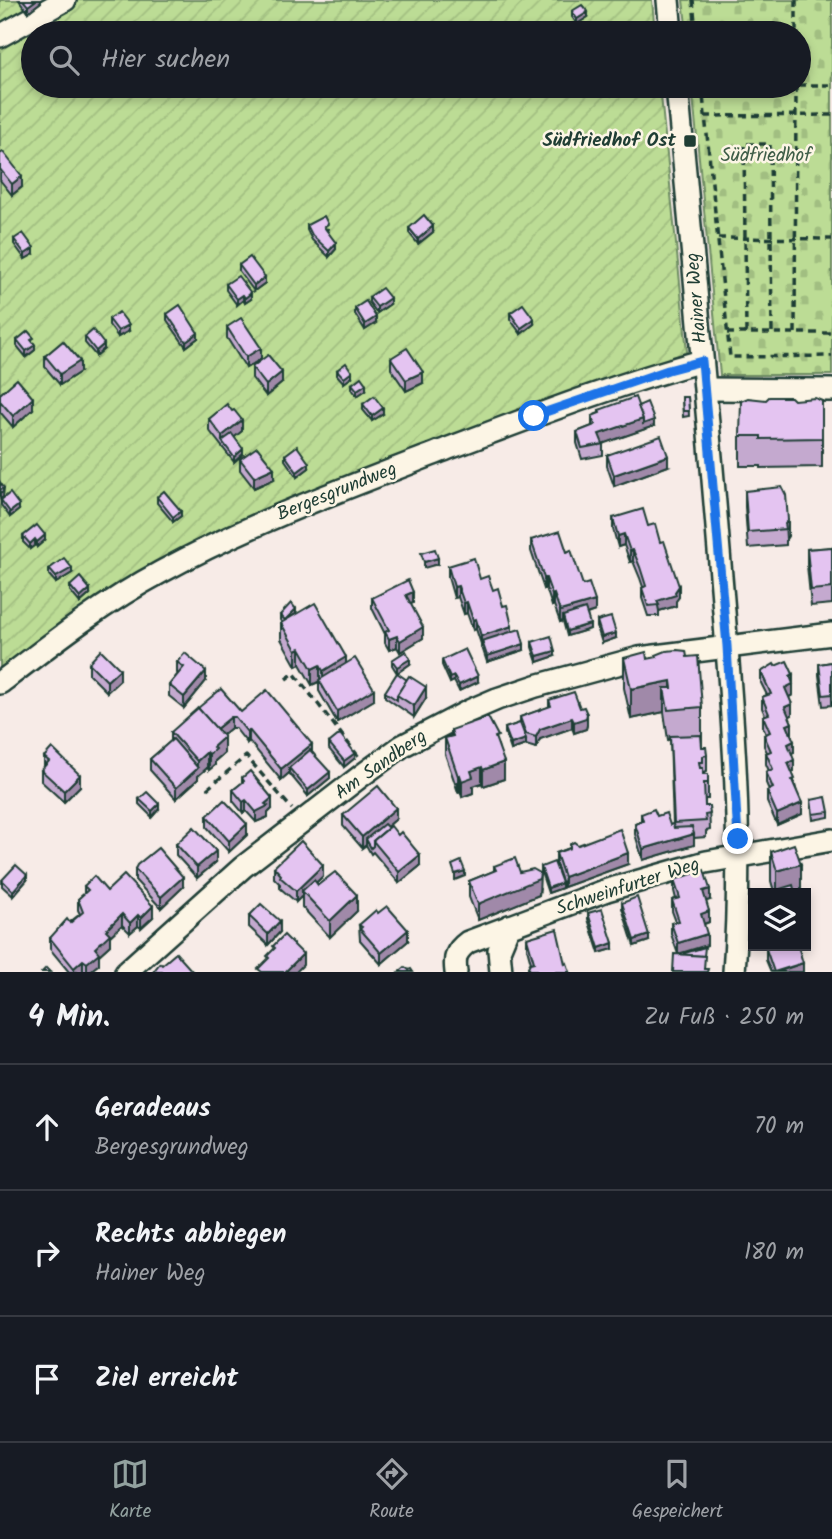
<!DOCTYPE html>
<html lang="de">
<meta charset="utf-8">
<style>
:root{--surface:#171b24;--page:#242831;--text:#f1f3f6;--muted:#9ea1a6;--line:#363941;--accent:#92a19f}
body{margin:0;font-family:Kalam,sans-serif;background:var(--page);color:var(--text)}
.controls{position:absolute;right:21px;bottom:21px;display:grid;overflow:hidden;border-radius:0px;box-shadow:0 4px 10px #0003}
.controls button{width:63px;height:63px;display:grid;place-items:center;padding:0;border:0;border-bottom:2px solid var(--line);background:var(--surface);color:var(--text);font:35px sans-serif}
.stop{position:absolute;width:21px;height:21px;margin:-16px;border:5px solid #1a73e8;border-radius:50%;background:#fff}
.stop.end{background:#1a73e8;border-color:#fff;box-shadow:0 2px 7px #0008}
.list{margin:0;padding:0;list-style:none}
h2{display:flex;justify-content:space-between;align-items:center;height:91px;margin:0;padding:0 28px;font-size:30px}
h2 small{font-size:23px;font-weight:400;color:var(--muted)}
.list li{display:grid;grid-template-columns:46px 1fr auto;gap:21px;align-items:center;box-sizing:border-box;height:126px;padding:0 28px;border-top:2px solid var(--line)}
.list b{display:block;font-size:26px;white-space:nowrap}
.list p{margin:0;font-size:23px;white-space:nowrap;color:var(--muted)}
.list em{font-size:23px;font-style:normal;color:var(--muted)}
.icon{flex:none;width:38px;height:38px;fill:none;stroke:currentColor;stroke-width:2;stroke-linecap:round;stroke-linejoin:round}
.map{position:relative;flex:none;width:832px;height:972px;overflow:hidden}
.search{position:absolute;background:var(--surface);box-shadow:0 4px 10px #0003;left:21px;right:21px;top:21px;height:77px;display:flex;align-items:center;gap:18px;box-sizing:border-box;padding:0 24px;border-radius:38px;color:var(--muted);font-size:26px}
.sheet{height:469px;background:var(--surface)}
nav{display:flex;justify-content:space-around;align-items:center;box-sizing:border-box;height:98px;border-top:2px solid var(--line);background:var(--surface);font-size:19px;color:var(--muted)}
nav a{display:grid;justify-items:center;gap:4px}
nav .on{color:var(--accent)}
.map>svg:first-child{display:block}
</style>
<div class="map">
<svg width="832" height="972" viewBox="0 0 832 972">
<defs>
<pattern id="cemetery-stones" width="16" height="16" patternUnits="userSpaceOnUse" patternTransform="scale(1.75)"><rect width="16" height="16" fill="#bcdc95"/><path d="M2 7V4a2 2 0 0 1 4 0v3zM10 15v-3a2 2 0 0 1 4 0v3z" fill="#a1be81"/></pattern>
<pattern id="garden-furrows" width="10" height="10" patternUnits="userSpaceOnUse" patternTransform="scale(1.75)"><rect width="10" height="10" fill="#bcdc95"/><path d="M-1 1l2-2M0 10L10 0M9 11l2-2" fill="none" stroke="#a1be81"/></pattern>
</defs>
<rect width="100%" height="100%" fill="#f7ebe7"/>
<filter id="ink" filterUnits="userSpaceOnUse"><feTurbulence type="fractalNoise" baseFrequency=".0143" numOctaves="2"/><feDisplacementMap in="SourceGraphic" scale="14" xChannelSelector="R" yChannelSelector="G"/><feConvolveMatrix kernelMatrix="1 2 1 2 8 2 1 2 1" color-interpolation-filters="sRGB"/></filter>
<g filter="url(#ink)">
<path fill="url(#cemetery-stones)" stroke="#6e8c64" stroke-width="2" d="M683,0H832V375H720L692,86H799V33H687Z"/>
<path fill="url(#garden-furrows)" stroke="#6e8c64" stroke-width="2" d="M0,0H652L655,33H33V86H660L687,352L242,521L0,677Z"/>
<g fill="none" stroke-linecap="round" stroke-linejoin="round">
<g stroke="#1f3d34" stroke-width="26">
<g id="minor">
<path d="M668,0L671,33"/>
<path d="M0,36L65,0"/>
<path d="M677,86C692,249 708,412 721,576C732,707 744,840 734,972"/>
<path d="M706,389L832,390"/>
<path d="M0,683C52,643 103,603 161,572C254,521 354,485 452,447C535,416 617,384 702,361"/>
<path d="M126,972L243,867L361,776L402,746L469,711L497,699L536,686L639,658L832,634"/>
<path d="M456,972C454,957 456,951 468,942L607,890L706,862L832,840"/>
<path d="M501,972L499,950L509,926"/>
</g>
</g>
<g stroke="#1f3d34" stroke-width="3.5" stroke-dasharray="7 5" stroke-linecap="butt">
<path d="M693,0L696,33"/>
<path d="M796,0V33"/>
<path d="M799,85H832"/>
<path d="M702,86L730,357L832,356"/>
<path d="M705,116L832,115"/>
<path d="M718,238L832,239"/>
<path d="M727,333H832"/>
<path d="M746,333L744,144H770L772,333"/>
<path d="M795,333L796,86"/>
<path d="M286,679L294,673L359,757"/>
<path d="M207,789L246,756L292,809"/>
</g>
<use href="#minor" stroke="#fcf5e5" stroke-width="21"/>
</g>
<g fill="#c4a9cf" stroke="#1f3d34" stroke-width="2">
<path d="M19,0H41V2L28,12Z"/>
<path d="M572,11L588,17L577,24L572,17Z"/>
<path d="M607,86H626V87L612,95Z"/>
<path d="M0,154L22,187L12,195L0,180Z"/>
<path d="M307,225L328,229L327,230L336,249L329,257L312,240L307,230Z"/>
<path d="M409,228L433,232L418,244L409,233Z"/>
<path d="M14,239L34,254L25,259L14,244Z"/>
<path d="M239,265L265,283L254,291L239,271Z"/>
<path d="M226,284L251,299L245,303L243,300L237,305L226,290Z"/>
<path d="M369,297L390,304L377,313L369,302Z"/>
<path d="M355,308L376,323L365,330L355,314Z"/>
<path d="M510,313L534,324L521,334L510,319Z"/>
<path d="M167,314L198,338L186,347L167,320Z"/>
<path d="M109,319L129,331L118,337L109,325Z"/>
<path d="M227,327L261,359L246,368L227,338Z"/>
<path d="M85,337L104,349L96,356L85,343Z"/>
<path d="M17,340L34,343L35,350L26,357L17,346Z"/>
<path d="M45,356L80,372L60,385L45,367Z"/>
<path d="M391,358L423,383L406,391L391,369Z"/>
<path d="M252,367L282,383L266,396L252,378Z"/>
<path d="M337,370L352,377L344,383L337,375Z"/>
<path d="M352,384L366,390L357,396L352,389Z"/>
<path d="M0,394L33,409L13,427L0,412Z"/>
<path d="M682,397H688L689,416L683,417Z"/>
<path d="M766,400L822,401V467L761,468V466H740V436Z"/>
<path d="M363,404L383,414L372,421L363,410Z"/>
<path d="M638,406L654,426L603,443V455L582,459L577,443V432L592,426V416L599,413V410Z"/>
<path d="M232,411L242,431L234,437L243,454L234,462L209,430V419Z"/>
<path d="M285,455L309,468L297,477L285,460Z"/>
<path d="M607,455L668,466L614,486L607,466Z"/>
<path d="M240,459L274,479L254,488L240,470Z"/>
<path d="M745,491L788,520V536L786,539V545L748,548L745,507Z"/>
<path d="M157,497L181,516L173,522L157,503Z"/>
<path d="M1,500L19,510L10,517L1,505Z"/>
<path d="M613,518L648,526L679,597L676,601V606L659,611V616H648L642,598V588L643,587L640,578L633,561L630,562L624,545L618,547L613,529Z"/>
<path d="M23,536L45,540L37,547L35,545L30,549L23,542Z"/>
<path d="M531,540L567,552L595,611L587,614L590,629L567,636L563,621L560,622L554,605L552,606L546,588L544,589L531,551Z"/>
<path d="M832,547V604L811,606L807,565V549Z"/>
<path d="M448,566L480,579L493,590L503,606L512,632L524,650L487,662L476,629L473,630L467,613L464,614L458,597L454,598L448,577Z"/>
<path d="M49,569L72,573L56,583L49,575Z"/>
<path d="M70,586L90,594L80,603L70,591Z"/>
<path d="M372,598L413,603L410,604L423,638L400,652L397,647L389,650L385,643V634L372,608Z"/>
<path d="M296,614L346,663L374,700L337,722L319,691V682L312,685L300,664L296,666L281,639V623H282L280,620V615Z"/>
<path d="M597,621L616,638L602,643L597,627Z"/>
<path d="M532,642L555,656L537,662L532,647Z"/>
<path d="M687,657L702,707V747L707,755V771L703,772V774H708V799H705V806H709L710,830L706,831V837L694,838V845L643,860L635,834V824L641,821V814L657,816L670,825L673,824L670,739L668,740L664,712L631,719L624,688V658L647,659Z"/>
<path d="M392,660L410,664L397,673L392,665Z"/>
<path d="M442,660L478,682L459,691L454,681L450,683L442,665Z"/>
<path d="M177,662L206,681L184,708L169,696V685L178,674L177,673Z"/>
<path d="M832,662V705L823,706L819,675V664Z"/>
<path d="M89,663L120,680L107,692L89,674Z"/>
<path d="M775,666L793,674V695L789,697L792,715L789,716L794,752L791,753L794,771L792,772L802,814L777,825L767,802V791L769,790L766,783V772L769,771L766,764V753L767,752L764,746V735L766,734L763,727V716L765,715L762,708V697L767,695L761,683V672Z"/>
<path d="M385,692L426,698L414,717L385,697Z"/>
<path d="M549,700L580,708L587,725L586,729L574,733L572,728L540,739L536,748L526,745L511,750L505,733V728L520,723V717L549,707Z"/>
<path d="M241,712L312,752L330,778L308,796L289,773L281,780L249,741L247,743L235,728H231L222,735L224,753L215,761V765L209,770L207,768L198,776V779L176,799L150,770V759L171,741V732Z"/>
<path d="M451,730L498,745L504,779L483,786L482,783L473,786V793L462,797L460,791L458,792L445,754V738L451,736Z"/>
<path d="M329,743L355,758L344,767L329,749Z"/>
<path d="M44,757L80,786L64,802L41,781V770L44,767Z"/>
<path d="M242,778L272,809L268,813V817L256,822L246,811L243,813L233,801V790L242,783Z"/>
<path d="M139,799L159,809L152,817L139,804Z"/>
<path d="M811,800L829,812V817L813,820Z"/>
<path d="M343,815L396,819L387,827L420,866L399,883L373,852L371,854L366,845L362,848L343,826Z"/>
<path d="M207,816L247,835L229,852L207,827Z"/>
<path d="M176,844L216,862L197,878L176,855Z"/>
<path d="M578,845L628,864L564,887L556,864V853Z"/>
<path d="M771,852L801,893L774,891L771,881Z"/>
<path d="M494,866L520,872L540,889L539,895L478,920L469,897V881L494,871Z"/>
<path d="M274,867L323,876L316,883L318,885L357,911L330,937L302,907V896L296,902L280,888V884L274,878Z"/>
<path d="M541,867L562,888L548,893L541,872Z"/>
<path d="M135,869L183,887L161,908L135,880Z"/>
<path d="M2,880H27L13,896L2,886Z"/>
<path d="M674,880L710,900L706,901L709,922L704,924L707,945L678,954L671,934V923L676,922L672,911V900L676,899L674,891Z"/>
<path d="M84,886L107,891L153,917L141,928L138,926L130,933L122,925L110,936V945L99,955V964L89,972H85L83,971L82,972H69L50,949V938L80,914L78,910V899L84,894Z"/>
<path d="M622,903L649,941L634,946L622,908Z"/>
<path d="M588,913L613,949L599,953L588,919Z"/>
<path d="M249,916L280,932L268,945L249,927Z"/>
<path d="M359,925L408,941L381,964L360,940Z"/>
<path d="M527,938L565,964L570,972H528V967L531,963L527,948Z"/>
<path d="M770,946H798L803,972H771L766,960V949L770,947Z"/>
</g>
<g fill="#a089a9" stroke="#1f3d34" stroke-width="2">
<path d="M36,0H41V2L28,12V6Z"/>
<path d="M588,12V17L577,24V19Z"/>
<path d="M619,86H626V87L612,95V90Z"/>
<path d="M22,176V187L12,195V184Z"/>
<path d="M433,226V232L418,244V239Z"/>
<path d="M336,243V249L329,257V251Z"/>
<path d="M34,248V254L25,259V254Z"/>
<path d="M265,277V283L254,291V285Z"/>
<path d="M251,293V299L245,303V298Z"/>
<path d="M243,295V300L237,305V299Z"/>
<path d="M390,298V304L377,313V307Z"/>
<path d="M376,317V323L365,330V324Z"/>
<path d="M534,319V324L521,334V328Z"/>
<path d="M129,325V331L118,337V331Z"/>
<path d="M198,333V338L186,347V342Z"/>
<path d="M104,344V349L96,356V351Z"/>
<path d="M35,345V350L26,357V351Z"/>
<path d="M261,348V359L246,368V357Z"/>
<path d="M80,361V372L60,385V374Z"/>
<path d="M282,372V383L266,396V385Z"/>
<path d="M352,372V377L344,383V378Z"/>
<path d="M423,372V383L406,391V380Z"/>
<path d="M366,384V390L357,396V390Z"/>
<path d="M33,398V409L13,427V416Z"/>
<path d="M383,408V414L372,421V416Z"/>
<path d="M643,419L654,420V426L599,445V434Z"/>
<path d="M242,420V431L225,445L222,441V436Z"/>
<path d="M243,449V454L234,462V457Z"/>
<path d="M668,456V466L614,486V475Z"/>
<path d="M309,463V468L297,477V472Z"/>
<path d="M274,468V479L254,488V477Z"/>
<path d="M4,488L3,497L0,499V494L2,489Z"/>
<path d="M19,505V510L10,517V512Z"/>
<path d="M181,511V516L173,522V517Z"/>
<path d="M788,520V536L786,539L785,523Z"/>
<path d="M624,534V545L618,547V536Z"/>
<path d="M45,535V540L37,547V542Z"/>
<path d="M35,539V545L30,549V544Z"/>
<path d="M633,550V561L630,562V551Z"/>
<path d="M438,558V564L424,568V562Z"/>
<path d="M72,568V573L56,583V577Z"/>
<path d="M544,578H546V588L544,589Z"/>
<path d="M458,586V597L454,598V587Z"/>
<path d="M679,586V597L676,601V606L659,611L657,601L675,592Z"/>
<path d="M90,589V594L80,603V598Z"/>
<path d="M413,592V603L406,606V595Z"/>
<path d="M554,594V605L552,606V595Z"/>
<path d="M595,601V611L564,621L563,616V621L560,622V611Z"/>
<path d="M467,602V613L464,614V603Z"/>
<path d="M296,609V614L285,620Z"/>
<path d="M476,619V629L473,630V620Z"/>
<path d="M590,624V629L567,636V631Z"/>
<path d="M512,626V637L482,641V646L481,647V636Z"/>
<path d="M423,627V638L400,652V641Z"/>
<path d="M616,633V638L602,643V637Z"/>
<path d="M397,636V647L389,650V639Z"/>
<path d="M524,644V650L487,662V656Z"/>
<path d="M300,648V664L296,666V650Z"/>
<path d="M555,651V656L537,662V656Z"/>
<path d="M346,657V673L323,687V671Z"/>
<path d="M410,659V664L397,673V667Z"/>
<path d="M320,665V681L312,685V669Z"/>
<path d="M120,669V680L107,692V681Z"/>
<path d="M206,671V681L184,708V697Z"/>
<path d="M793,674V695L785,699V688L790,676Z"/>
<path d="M454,676V681L450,683V678Z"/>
<path d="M478,676V682L459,691V685Z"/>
<path d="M671,681V710L664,688V712L631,719V689Z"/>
<path d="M426,687V698L414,717V706Z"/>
<path d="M374,689V700L337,722V711Z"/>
<path d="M792,704V715L785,718V707Z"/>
<path d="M587,714V725L586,729L574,733V722Z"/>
<path d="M231,717V728L214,742V731Z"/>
<path d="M572,718V728L540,739L536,748V737L540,729Z"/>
<path d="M792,723V734L787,736V725Z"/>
<path d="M249,730V741L247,743V732Z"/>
<path d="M224,737V753L215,761V765L209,770V754L213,747Z"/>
<path d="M526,739V745L511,750V744Z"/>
<path d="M794,741V752L788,755V744Z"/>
<path d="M312,744V754L289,768V773L281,780V769Z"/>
<path d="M207,752V768L198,776V779L176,799V788L197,769V761Z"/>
<path d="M355,753V758L344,767V761Z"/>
<path d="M794,760V771L788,774V763Z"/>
<path d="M504,762V779L483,786V770Z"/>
<path d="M482,767V783L473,786V793L462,797V781L471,771Z"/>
<path d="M330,772V778L308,796V790Z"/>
<path d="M80,775V786L64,802V791Z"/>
<path d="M460,775V791L458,792V776Z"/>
<path d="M272,798V809L268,813V817L256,822V812Z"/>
<path d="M246,800V811L243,813V802Z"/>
<path d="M802,803V814L777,825V814Z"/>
<path d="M159,804V809L152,817V811Z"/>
<path d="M396,808V819L368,843L366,839V845L362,848V837Z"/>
<path d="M247,824V835L229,852V841Z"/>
<path d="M694,834V845L643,860V849Z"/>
<path d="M216,851V862L197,878V867Z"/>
<path d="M628,853V864L564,887V877Z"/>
<path d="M420,855V866L399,883V872Z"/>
<path d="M801,864V893H777V871Z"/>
<path d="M323,865V876L304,894L302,891V896L296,902V891Z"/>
<path d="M465,871V876L455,880V874Z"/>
<path d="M540,873L539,895L478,920V904Z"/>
<path d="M27,875V880L13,896V891Z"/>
<path d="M183,877V887L161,908V897Z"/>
<path d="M562,883V888L548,893V888Z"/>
<path d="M710,889V900L703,902V891Z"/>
<path d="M357,895V911L330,937V921Z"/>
<path d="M153,906V917L141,928V918Z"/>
<path d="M709,911V922L701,925V914Z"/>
<path d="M122,914V925L110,936V945L99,955V964L89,972H87V963L106,930Z"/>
<path d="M138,915V926L130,933V923Z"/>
<path d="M280,921V932L268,945V934Z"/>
<path d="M408,930V941L381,964V953Z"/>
<path d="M707,934V945L678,954V943Z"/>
<path d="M649,935V941L634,946V940Z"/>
<path d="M613,943V949L599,953V948Z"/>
<path d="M303,954V965L296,972H285Z"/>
<path d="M83,960V971L82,972H74V968Z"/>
<path d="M803,963V972H777Z"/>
</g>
<g fill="#e4c4f1" stroke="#1f3d34" stroke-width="2">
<path d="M23,0H36L28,6Z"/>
<path d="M582,5L588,12L577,19L572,11Z"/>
<path d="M610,86H619L612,90Z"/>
<path d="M3,152L22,176L12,184L0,169V154Z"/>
<path d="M424,215L433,226L418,239L409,228Z"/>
<path d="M324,216L328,224L324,227L336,243L329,251L312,235L307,225Z"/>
<path d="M23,233L34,248L25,254L14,239Z"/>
<path d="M250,257L265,277L254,285L239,265Z"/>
<path d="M238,276L251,293L245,298L243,295L237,299L226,284Z"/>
<path d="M382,288L390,298L377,307L369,297Z"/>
<path d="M366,301L376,317L365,324L355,308Z"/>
<path d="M523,304L534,319L521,328L510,313Z"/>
<path d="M180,305L198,333L186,342L167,314Z"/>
<path d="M119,312L129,325L118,331L109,319Z"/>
<path d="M241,318L261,348L246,357L227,327Z"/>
<path d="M93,330L104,344L96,351L85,337Z"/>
<path d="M28,331L34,338L31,340L35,345L26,351L17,340Z"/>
<path d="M63,341L80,361L60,374L45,356Z"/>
<path d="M407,348L423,372L406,380L391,358Z"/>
<path d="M268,355L282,372L266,385L252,367Z"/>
<path d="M346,363L352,372L344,378L337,370Z"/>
<path d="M361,377L366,384L357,390L352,384Z"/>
<path d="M17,379L33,398L13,416L0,401V394Z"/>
<path d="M374,396L383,408L372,416L363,404Z"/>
<path d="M635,397L643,419L599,434L603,444L582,448L577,432L595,425L592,416L600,413L599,410Z"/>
<path d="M682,397H688L689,411H683Z"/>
<path d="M769,397H791L794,400L815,398L822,401V438L761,439V436H740L741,401L748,398L766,400Z"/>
<path d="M647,402L654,420L643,424V419L638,406Z"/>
<path d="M227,404L232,411L234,410L242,420L222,436L209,419Z"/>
<path d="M232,434L243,449L234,457L222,441Z"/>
<path d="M661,436L668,456L614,475L607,455Z"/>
<path d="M297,446L309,463L297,472L285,455Z"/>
<path d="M257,447L274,468L254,477L240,459Z"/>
<path d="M0,482L4,488L2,489L3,492L0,494Z"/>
<path d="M782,487L786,495L788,520L785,523L786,529L748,532L745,491Z"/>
<path d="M164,491L181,511L173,517L157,497Z"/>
<path d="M10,493L19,505L10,512L1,500Z"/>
<path d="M643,509L648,526L655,524L660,542L664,541L679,586L675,592L676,595L657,601L659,605L648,606L642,588L646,586L640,567L633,550L630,551L624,534L618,536L613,518Z"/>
<path d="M37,525L45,535L37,542L35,539L30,544L23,536Z"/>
<path d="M560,531L567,552L571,550L583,585L589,583L595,601L560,611L554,594L552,595L546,578H544L531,540Z"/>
<path d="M832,547V588L811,590L807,549Z"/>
<path d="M435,549L438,558L424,562L421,553Z"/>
<path d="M64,558L72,568L56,577L49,569Z"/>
<path d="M474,558L480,579L488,576L493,590L498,588L503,606L507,605L512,626L481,636L476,619L473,620L467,602L464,603L458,586L454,587L448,566Z"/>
<path d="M80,577L90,589L80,598L70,586Z"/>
<path d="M408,580L413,592L406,595L423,627L400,641L397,636L389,639L385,632L389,630L372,598Z"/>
<path d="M291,603L296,609L285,620L280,615Z"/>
<path d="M315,603L346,657L323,671L320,665L312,669L300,648L296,650L281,623Z"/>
<path d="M585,609L590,624L567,631L563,616Z"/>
<path d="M611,617L616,633L602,637L597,621Z"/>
<path d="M520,629L524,644L487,656L482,641Z"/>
<path d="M551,636L555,651L537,656L532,642Z"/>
<path d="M465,649L478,676L459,685L454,676L450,678L442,660Z"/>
<path d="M101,650L120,669L107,681L89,663Z"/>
<path d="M677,650L686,651L687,657L698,656L702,707L668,710L664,688H672L671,681L631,689L624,658L646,652L647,659L657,657L656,655L666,651Z"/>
<path d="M406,651L410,659L397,667L392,660Z"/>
<path d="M185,653L206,671L184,697L169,685L184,667L177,662Z"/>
<path d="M355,658L374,689L337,711L319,680Z"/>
<path d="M787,661L793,674L790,676L793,684L785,688L792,704L785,707L792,723L787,725L794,741L788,744L794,760L788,763L795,779L792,780L802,803L777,814L767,791L773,788L766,772L773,769L766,753L771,751L764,735L770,732L763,716L769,714L762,697L771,694L761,672L774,664L775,666Z"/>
<path d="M832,662V694L823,695L819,664Z"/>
<path d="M397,673L407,680L397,695V700L385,692Z"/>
<path d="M409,676L426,687L414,706L397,695Z"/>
<path d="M221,689L241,712L267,690L312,744L281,769L249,730L247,732L235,717H231L216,729L198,708Z"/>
<path d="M574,692L580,708L584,707L587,714L586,718L574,722L572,718L540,729L536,737L526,734L520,717L551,706L549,700Z"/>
<path d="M198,708L224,737L213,747L215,749L213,751L209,754L207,752L197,761L171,732Z"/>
<path d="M488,717L498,736L495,737L504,762L483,770L482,767L471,771L473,777L462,781L460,775L458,776L445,738L453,736L451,730Z"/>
<path d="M520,723L526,739L511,744L505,728Z"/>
<path d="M340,734L355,753L344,761L329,743Z"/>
<path d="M701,735L702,747H706L707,755L703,756V762H699L700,768H703V774H708V783H704L705,806H709L710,814L705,815L706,821L674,823L670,736Z"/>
<path d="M173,739L198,768L176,788L150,759Z"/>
<path d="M52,748L80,775L64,791L41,770L49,761L44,757Z"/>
<path d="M310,750L330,772L308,790L289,768Z"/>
<path d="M250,771L272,798L265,804L268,806L256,812L246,800L243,802L233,790L244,781L242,778Z"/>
<path d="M378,786L396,808L362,837L343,815Z"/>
<path d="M147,792L159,804L152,811L139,799Z"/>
<path d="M826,797L829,812L813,814L811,800Z"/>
<path d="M224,800L247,824L229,841L207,816Z"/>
<path d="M654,809L657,816L666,813L670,825L673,824L674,828L692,827L694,834L643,849L635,824L643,821L641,814Z"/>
<path d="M384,824L388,828L373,841V846L371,848L366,839Z"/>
<path d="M391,826L398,835L401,832L420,855L399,872L373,841Z"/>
<path d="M194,827L216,851L197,867L176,844Z"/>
<path d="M620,829L628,853L564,877L556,853L570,848V844L574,842L578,845Z"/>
<path d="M301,841L323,865L296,891L280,877L281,875L274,867Z"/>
<path d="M794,844L801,864L777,871L771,852Z"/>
<path d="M158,848L183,877L161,897L135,869L137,865Z"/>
<path d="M515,858L520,872L533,869L540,873L539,879L478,904L469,881L496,870L494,866Z"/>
<path d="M461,861L465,871L455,874L452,865Z"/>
<path d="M554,862L562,883L548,888L541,867Z"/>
<path d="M16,865L27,875L13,891L2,880Z"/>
<path d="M704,870L710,889L703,891L709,911L701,914L707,934L678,943L671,923L679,921L672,900L680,898L674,880Z"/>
<path d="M335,872L357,895L330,921L302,891L314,880L318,885Z"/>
<path d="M124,875L153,906L141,918L138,915L130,923L122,914L106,930L110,934L95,948L99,953L87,963L83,960L74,968L50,938L67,919L70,923L83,912L78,899L88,890L84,886L94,876L107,891Z"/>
<path d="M793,885L795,893H770V892Z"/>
<path d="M637,897L649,935L634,940L622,903Z"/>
<path d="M261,904L280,921L268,934L249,916Z"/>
<path d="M387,906L408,930L381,953L360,929L362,927L359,925L376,910L378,913Z"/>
<path d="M602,909L613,943L599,948L588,913Z"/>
<path d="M557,929L565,964L567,963L570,972H536V970H530L528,967L530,963L534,962L527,938Z"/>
<path d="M284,935L303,954L285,972H262L258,969L269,958L267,956L275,948L273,946Z"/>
<path d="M773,946H798L803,963L774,972L766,949Z"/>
<path d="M705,947L704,956L685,955V953Z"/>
<path d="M176,953L193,972H153L160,963L162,965Z"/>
<path d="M674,954L705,956L704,969H708L707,972H673Z"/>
<path d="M405,967L409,970L411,969L413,972H399Z"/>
<path d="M46,968L50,972H42Z"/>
</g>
</g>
<g fill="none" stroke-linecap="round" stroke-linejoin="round" filter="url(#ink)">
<path stroke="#1a73e8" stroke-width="9" d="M534,416L668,370L702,361L727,646L738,839"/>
</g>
<rect fill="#1f3d34" stroke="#fcf5e5" stroke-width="2.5" x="683" y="134" width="14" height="14" rx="3.5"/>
<g text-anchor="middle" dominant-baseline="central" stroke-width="5" stroke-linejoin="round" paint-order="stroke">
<g font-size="19" font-weight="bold" fill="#1f3d34" stroke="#fcf5e5" text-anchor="end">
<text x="676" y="141">Südfriedhof Ost</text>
</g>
<g font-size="19" fill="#3e5d47" stroke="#fcf5e5">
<text x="766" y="156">Südfriedhof</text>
</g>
<g font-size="19" fill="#1f3d34" stroke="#fcf5e5">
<text transform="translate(697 298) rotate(-95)">Hainer Weg</text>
<text transform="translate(337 492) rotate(-22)">Bergesgrundweg</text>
<text transform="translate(381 765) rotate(-35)">Am Sandberg</text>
<text transform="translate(628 887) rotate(-18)">Schweinfurter Weg</text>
</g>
</g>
</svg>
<div class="controls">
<button><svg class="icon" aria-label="layers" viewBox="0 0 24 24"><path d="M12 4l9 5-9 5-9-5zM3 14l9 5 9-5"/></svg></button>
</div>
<div class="stop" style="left:534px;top:416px"></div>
<div class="stop end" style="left:738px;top:839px"></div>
<div class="search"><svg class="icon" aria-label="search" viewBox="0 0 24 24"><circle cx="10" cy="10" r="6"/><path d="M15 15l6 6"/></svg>Hier suchen</div>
</div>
<section class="sheet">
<h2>4 Min.<small>Zu Fuß · 250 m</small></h2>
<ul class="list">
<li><svg class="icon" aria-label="ahead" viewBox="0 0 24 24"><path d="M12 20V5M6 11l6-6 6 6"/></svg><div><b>Geradeaus</b><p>Bergesgrundweg</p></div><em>70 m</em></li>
<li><svg class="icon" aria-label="right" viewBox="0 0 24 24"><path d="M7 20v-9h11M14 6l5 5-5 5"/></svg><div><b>Rechts abbiegen</b><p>Hainer Weg</p></div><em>180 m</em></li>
<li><svg class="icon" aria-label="arrive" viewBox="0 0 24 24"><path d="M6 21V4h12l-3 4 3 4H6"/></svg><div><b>Ziel erreicht</b></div></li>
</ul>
</section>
<nav>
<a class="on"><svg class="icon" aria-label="map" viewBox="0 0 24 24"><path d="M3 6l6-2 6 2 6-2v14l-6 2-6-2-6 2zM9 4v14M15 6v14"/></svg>Karte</a>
<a><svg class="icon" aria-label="directions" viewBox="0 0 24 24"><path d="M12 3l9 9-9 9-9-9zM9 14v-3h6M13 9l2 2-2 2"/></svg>Route</a>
<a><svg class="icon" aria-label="saved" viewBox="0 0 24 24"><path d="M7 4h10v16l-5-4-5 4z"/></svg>Gespeichert</a>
</nav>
